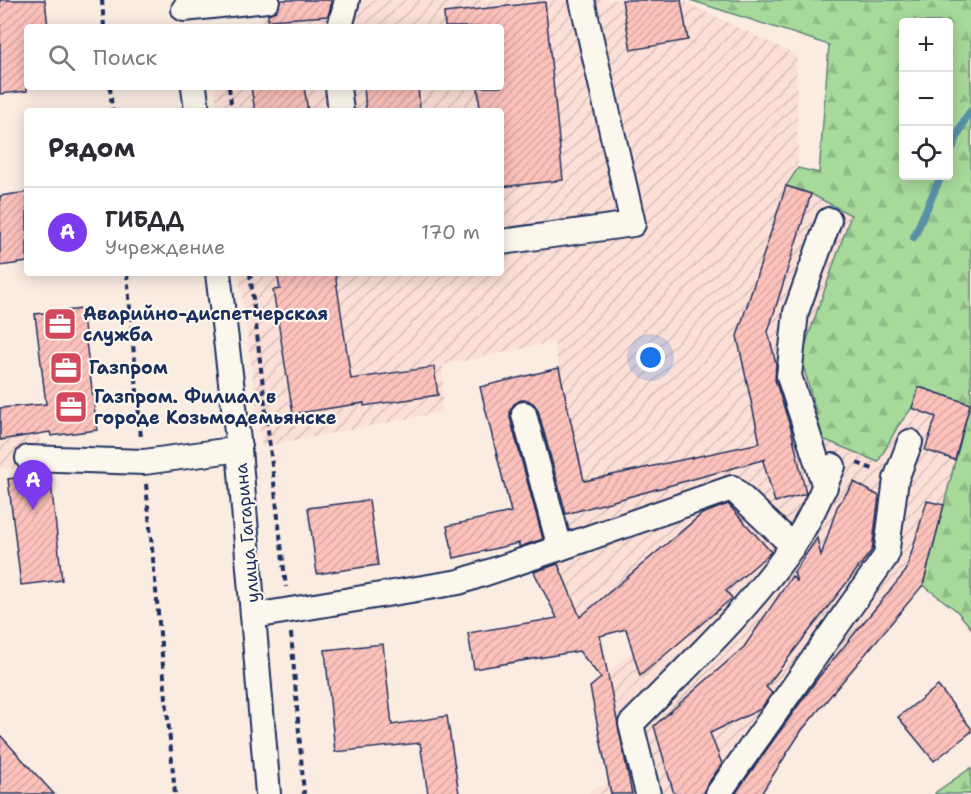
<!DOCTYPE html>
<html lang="ru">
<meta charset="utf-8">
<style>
:root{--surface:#fff;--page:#f7f7f7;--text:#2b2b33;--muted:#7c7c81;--line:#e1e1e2;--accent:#7c3aed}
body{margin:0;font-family:"Shantell Sans",sans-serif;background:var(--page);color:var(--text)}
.controls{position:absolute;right:18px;top:18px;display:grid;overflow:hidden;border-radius:6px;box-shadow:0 3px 15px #0003}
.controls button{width:54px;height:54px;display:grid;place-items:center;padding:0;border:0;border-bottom:2px solid var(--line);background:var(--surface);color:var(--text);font:30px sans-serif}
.you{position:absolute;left:651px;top:358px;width:21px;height:21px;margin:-15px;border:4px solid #fff;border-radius:50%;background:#1a73e8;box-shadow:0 0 0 9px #1a73e833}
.badge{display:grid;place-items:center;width:39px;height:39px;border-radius:50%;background:var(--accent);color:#fff;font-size:20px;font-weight:700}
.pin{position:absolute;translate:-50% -50px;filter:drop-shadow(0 2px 3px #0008)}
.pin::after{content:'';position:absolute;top:32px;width:21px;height:18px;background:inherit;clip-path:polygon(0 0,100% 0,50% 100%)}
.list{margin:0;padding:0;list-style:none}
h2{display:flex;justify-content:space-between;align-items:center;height:78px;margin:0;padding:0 24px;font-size:26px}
h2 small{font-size:20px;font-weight:400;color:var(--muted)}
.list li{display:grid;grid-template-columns:39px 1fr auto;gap:18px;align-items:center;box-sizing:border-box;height:90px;padding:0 24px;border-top:2px solid var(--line)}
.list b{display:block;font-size:22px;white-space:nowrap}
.list p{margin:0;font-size:20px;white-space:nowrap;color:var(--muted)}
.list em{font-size:20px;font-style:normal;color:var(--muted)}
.icon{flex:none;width:33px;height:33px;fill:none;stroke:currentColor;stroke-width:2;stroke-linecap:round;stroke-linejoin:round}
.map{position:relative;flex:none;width:971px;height:794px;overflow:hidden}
.search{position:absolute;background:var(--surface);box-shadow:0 3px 15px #0003;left:24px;top:24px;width:480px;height:66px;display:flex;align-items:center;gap:15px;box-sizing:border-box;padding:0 21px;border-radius:6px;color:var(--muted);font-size:22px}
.panel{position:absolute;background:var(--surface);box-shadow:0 3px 15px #0003;left:24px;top:108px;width:480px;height:168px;border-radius:6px}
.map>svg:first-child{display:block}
</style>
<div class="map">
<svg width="971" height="794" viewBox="0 0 971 794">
<defs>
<pattern id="industrial-furrows" width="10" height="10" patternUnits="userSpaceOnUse" patternTransform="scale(1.5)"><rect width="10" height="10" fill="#fcdfd6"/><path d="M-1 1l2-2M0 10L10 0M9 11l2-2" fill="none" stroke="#d7c0ba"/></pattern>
<pattern id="forest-firs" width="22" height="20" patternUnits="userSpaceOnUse" patternTransform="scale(1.5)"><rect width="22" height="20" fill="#a7d99a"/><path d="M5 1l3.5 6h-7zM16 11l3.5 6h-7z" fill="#8fbb87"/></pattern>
<pattern id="building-hatch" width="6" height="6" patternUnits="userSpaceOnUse" patternTransform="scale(1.5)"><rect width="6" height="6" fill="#fdc1bb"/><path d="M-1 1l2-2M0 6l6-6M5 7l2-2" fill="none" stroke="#d8a6a3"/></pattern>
</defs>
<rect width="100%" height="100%" fill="#fbece2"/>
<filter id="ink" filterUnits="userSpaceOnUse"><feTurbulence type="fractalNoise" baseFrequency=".0167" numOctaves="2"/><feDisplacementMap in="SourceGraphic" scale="12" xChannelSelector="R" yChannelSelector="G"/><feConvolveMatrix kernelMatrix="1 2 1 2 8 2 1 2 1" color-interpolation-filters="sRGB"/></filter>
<g filter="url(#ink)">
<g fill="url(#industrial-furrows)">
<path d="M260,0H687V3L796,55L798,168L786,186L811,194L851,215L801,357L878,462L898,426L912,408L919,387L970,404L923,585L802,730L761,794H589L592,789L609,784L590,687L716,581L729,532L582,655L565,634L532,568L520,550L480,387L559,368L554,342L443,365L442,412L262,447L239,273H501V111H218L215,89L217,87H501V27H262Z"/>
<path d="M32,405L46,468H0V408Z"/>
</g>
<g fill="url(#forest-firs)" stroke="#61847c" stroke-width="1.5" fill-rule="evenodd">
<path d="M690,0H971V628L957,611L923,585L970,404L919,387L912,408L898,426L878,462L823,439L801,357L851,215L811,194L786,186L798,168L819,173L829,45ZM904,22H948V176H904Z"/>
<path d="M971,768V794H935L936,792Z"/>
</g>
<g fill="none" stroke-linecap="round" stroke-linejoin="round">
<g stroke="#5891a7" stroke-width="8">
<path d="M948,157L965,119L971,111"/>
<path d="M914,237L941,176"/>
</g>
</g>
<g fill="url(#building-hatch)" stroke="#1b2f5e" stroke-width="1.5">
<path d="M0,0H45L48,27H27V91L0,94Z"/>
<path d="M281,0H331V5L328,16L268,20V14L276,11Z"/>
<path d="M622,0H681L688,40L631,50Z"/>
<path d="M545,2L563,180L501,187V111H480L478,87H501V27H445L444,13Z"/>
<path d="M251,87H304L308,111H255Z"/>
<path d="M364,87H418L420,111H366Z"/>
<path d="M786,186L811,194L768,332L776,364L775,380L791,429L806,494L775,502L763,461L766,459L566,514L538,410L534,404L528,400H521L514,404L510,411V418L543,539L519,547V543L454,558L447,526L511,512L480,387L559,368L584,481L760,443L737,336Z"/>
<path d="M27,192V262L0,266V196Z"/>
<path d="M277,273H335L351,379L434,367L438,395L364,406V403L293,414L273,290L280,289Z"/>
<path d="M82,309L97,430L51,436L50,432L0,440V408L46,404L35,314Z"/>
<path d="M919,387L970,404L955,460L925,450L936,417L912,408Z"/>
<path d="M50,474L62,580L21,585L8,479Z"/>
<path d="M854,482L879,496L872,550L766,687L772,693L761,709L710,733L722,764L706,786L704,794H674L654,726L744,647L792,576L797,582L794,572L817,538L821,556L837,507Z"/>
<path d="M369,500L378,565L317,574L308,508Z"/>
<path d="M927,501L944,505L923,585L802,730L761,794H735L818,678L906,571Z"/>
<path d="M728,504L771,552L726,591L732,598L640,676L626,629L600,636L632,794H611L590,687L601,678L579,651L474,669L468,633L557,618L534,572L558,564L580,617L702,514Z"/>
<path d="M383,644L392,725L447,716L459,794H428L420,743L335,752L325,650Z"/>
<path d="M938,686L971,728V732L934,761L898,717Z"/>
<path d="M0,735L54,794H0Z"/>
</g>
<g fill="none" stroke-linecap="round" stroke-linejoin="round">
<g stroke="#1b2f5e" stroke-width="28">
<g id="minor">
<path d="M184,9L267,0"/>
<path d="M340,27L347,0"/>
<path d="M194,87L197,111"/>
<path d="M338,87L341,111"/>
<path d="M501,242L633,224L582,0"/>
<path d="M218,273L239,449L268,794"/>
<path d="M524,414L560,548L732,488L793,546"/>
<path d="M28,458L144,462L239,449"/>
<path d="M825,487L789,376L796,312L829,220"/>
<path d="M254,616L459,582L560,548"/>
<path d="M648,794L631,724C687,667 746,612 792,547C809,523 822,493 833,466"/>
<path d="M718,794L886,556L896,479L910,442"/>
</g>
</g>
<g stroke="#1b2f5e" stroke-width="4" stroke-dasharray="6 4.5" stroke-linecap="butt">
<path d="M102,0L104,27"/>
<path d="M110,87L112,111"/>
<path d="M229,87L232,111"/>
<path d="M127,273L141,438"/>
<path d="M250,273L286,587"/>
<path d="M857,463L875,470"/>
<path d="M146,484L175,794"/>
<path d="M291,633L304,794"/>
</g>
<use href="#minor" stroke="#fbf7ec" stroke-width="24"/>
</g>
</g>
<defs>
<g id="office-square" transform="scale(1.725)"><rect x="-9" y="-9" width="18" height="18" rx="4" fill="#d1495b" stroke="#fbf7ec"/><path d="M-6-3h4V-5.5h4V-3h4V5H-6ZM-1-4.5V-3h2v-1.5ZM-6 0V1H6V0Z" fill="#fff"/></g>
</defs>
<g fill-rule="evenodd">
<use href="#office-square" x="60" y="324"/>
<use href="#office-square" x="66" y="368"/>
<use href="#office-square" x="71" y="407"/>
</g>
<g text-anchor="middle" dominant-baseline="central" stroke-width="4.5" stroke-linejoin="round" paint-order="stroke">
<g font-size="18" font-weight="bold" fill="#1b2f5e" stroke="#fbf7ec" text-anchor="start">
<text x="83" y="314">Аварийно-диспетчерская<tspan x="83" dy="21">служба</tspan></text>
<text x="89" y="368">Газпром</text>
<text x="94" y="397">Газпром. Филиал в<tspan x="94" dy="21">городе Козьмодемьянске</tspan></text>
</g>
<g font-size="18" fill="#1b2f5e" stroke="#fbf7ec">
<text transform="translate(247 533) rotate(-95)">улица Гагарина</text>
</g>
</g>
</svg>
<div class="controls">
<button>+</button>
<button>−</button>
<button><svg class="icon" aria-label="locate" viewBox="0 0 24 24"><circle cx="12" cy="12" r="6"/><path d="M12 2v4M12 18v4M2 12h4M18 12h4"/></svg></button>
</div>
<div class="you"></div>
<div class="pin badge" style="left:33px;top:510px">A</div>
<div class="search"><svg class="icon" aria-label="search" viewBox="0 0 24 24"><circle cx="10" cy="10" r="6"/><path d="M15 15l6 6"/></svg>Поиск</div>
<section class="panel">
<h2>Рядом<small></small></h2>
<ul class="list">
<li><span class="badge">A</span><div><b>ГИБДД</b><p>Учреждение</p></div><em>170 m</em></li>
</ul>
</section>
</div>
